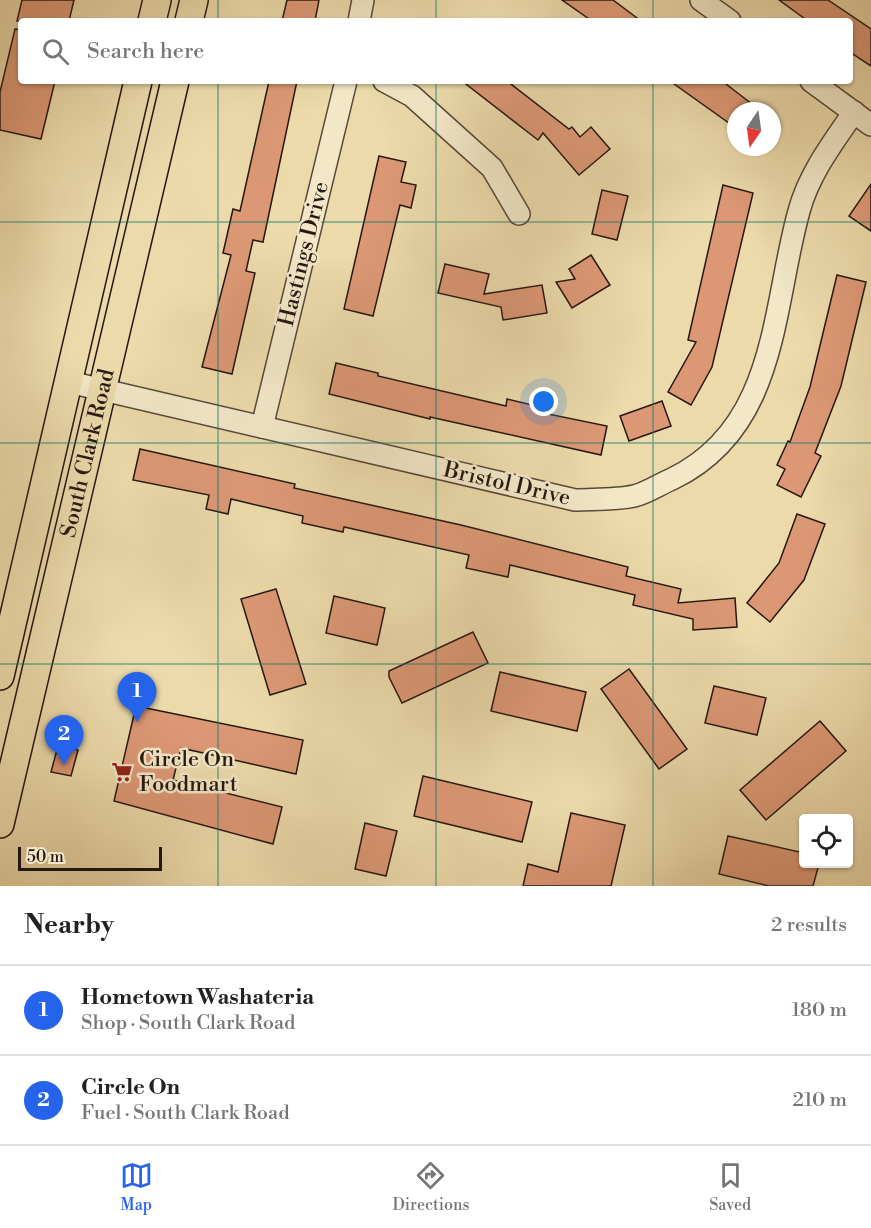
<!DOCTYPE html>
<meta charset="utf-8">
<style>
:root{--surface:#fff;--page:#f2f2f2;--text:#222;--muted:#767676;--line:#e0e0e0;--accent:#2563eb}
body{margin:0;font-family:"Libre Bodoni",serif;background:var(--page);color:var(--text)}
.controls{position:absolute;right:18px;bottom:18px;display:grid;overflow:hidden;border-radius:6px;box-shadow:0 2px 4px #0004}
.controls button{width:54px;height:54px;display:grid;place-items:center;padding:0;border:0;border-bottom:2px solid var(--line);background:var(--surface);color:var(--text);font:30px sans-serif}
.compass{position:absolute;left:727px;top:102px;width:54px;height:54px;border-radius:50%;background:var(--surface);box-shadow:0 2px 4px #0004;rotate:193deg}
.scale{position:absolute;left:18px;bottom:15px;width:144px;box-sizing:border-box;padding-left:6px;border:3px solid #261811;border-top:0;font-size:16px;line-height:21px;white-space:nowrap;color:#261811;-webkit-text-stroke:4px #f3e7c8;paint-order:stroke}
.you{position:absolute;left:544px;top:402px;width:21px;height:21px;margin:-15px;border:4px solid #fff;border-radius:50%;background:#1a73e8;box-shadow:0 0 0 9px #1a73e833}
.badge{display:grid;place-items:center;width:39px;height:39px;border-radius:50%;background:var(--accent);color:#fff;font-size:20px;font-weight:700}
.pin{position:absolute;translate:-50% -50px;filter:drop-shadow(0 2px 3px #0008)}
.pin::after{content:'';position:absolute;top:32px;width:21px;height:18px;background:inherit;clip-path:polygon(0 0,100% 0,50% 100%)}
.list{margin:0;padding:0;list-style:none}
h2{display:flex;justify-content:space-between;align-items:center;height:78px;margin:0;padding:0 24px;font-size:26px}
h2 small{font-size:20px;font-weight:400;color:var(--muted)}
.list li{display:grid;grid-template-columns:39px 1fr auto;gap:18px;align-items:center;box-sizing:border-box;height:90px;padding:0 24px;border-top:2px solid var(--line)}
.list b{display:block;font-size:22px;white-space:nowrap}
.list p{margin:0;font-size:20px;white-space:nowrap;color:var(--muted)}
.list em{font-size:20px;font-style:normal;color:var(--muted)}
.icon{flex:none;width:33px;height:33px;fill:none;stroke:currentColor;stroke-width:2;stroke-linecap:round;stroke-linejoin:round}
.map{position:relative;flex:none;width:871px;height:886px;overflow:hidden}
.search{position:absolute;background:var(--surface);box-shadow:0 2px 4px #0004;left:18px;right:18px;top:18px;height:66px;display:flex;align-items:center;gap:15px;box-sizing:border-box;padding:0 21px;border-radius:6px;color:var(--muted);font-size:22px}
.sheet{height:258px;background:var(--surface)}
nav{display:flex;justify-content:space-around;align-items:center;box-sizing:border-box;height:84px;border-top:2px solid var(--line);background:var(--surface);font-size:16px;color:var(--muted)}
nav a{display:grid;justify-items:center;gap:3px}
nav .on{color:var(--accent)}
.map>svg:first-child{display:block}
</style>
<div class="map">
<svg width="871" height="886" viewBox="0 0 871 886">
<rect width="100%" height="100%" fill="#ecdaab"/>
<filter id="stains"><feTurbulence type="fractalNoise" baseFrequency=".00333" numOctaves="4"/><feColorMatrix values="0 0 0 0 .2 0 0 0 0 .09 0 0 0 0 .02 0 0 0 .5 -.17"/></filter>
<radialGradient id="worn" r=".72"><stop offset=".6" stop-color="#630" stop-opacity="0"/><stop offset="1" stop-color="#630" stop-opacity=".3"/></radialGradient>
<g fill="#dc9875" stroke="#261811" stroke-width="1.5">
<path d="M22,0H74L69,21H17Z"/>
<path d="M287,0H319L315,21H282Z"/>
<path d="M562,0H613L641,21H592Z"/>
<path d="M779,0H828L871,29V66L850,52V21H808Z"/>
<path d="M15,29L21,30V81H55L41,139L0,130V92Z"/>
<path d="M269,81H297L263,242L253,240L246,271L255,273L232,374L202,367L231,255L223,253L233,209L240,211Z"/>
<path d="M462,81H507L569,129L572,127L580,137L591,127L610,149L579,175L543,133L538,140Z"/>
<path d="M670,81H722L761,111H736V128Z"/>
<path d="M379,156L406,162L401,182L416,185L411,208L400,205L373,316L344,309Z"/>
<path d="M871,184V231L849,216Z"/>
<path d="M723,185L753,193L712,367L691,405L668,392L696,342L688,340Z"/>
<path d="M602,190L628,196L617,240L592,234Z"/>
<path d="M591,255L610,285L572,308L556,282L575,279L569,269Z"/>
<path d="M445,264L489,274L484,294L542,285L547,313L503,320L501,307L438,293Z"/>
<path d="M837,275L866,282L841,386L815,453L821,456L801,497L777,485L785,469L777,465L788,441L790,442L810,387Z"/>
<path d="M336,363L378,373V376L506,406L507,399L549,409L548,414L607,426L601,455L430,417V419L329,394Z"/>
<path d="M662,401L671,426L629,441L620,416Z"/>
<path d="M140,449L295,484L294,488L461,525L628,567L626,576L681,589L678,603L735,598L737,627L693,630V619L633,605L635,595L510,565L508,577L466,568L469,555L344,527L343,532L302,523L303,516L231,499L228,514L206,509L209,495L133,480Z"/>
<path d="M797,514L825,524L804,580L770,622L747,603L779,563Z"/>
<path d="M276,589L306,684L270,695L241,599Z"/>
<path d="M334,596L385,608L377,645L326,633Z"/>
<path d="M473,632L488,663L402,703L389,677V671Z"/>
<path d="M629,669L687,749L659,769L601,689Z"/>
<path d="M500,672L586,692L577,731L491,711Z"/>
<path d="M714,686L766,698L757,735L705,723Z"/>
<path d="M136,706L303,740L296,774L181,748L173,780L282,807L273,844L114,801Z"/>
<path d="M820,721L846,751L766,820L740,790Z"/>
<path d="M58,746L78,750L71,776L51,772Z"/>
<path d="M423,776L532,802L522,842L414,816Z"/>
<path d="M571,813L625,825L611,886H523L528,864L558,872Z"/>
<path d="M365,823L397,831L386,876L355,869Z"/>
<path d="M728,836L804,853V864H819L813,886H769L719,874Z"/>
</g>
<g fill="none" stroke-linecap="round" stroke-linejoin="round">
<g stroke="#584838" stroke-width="24">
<g id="minor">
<path d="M701,0L730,21"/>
<path d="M359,21L363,0"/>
<path d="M384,81L412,96L492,168L519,214"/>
<path d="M811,81L871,125"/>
<path d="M69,382L575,500C595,499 616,500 634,496C647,493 660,484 672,479C778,428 772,308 799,211C809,174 832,144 854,112"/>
<path d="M262,427L346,81"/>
</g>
</g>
<g stroke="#261811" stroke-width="30">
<g id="major">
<path d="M152,21L157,0"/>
<path d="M189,21L194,0"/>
<path d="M0,676L138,81"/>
<path id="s1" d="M0,824L175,81"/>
</g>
</g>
<use href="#minor" stroke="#f3e7c8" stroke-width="21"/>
<use href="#major" stroke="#ecdaab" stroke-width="27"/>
</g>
<path fill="none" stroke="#0f766e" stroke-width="1.5" stroke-opacity="0.55" d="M218,0V21M436,0V21M653,0V21M218,81V886M436,81V886M653,81V886M0,222H871M0,443H871M0,664H871"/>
<defs>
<g id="supermarket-bare" transform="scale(1.62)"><path d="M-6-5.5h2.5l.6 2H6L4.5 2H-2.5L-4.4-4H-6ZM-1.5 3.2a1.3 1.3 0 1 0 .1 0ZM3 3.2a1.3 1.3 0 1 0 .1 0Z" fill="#8f2418" stroke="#f3e7c8" stroke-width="2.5" paint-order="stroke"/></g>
</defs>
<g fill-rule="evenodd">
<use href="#supermarket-bare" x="122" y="772"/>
</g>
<g text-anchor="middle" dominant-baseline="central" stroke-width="5" stroke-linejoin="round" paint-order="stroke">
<g font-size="22" fill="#261811" stroke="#f3e7c8">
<text transform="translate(304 254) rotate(-76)">Hastings Drive</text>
<text stroke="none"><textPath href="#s1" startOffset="381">South Clark Road</textPath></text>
<text transform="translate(507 484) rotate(13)">Bristol Drive</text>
</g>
<g font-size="22" fill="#261811" stroke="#f3e7c8" text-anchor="start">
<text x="139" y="759">Circle On<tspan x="139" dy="25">Foodmart</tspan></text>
</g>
</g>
<rect width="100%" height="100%" filter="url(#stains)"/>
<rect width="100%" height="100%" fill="url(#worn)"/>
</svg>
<div class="controls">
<button><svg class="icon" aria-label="locate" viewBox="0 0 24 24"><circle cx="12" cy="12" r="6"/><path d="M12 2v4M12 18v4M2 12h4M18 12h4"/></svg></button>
</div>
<svg class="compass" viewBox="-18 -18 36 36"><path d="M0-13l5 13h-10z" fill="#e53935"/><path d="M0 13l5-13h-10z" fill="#767676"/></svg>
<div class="scale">50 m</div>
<div class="you"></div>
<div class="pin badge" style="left:137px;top:722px">1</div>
<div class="pin badge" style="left:64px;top:765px">2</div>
<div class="search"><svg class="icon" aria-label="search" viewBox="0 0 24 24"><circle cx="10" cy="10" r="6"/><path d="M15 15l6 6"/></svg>Search here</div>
</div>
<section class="sheet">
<h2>Nearby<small>2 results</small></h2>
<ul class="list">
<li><span class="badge">1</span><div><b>Hometown Washateria</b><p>Shop · South Clark Road</p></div><em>180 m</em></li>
<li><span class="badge">2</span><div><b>Circle On</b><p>Fuel · South Clark Road</p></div><em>210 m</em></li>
</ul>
</section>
<nav>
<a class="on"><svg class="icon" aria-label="map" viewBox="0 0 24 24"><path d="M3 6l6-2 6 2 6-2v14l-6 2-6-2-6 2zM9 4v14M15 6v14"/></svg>Map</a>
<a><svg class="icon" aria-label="directions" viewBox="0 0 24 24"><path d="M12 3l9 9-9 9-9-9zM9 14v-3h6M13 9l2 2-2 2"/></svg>Directions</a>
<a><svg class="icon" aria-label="saved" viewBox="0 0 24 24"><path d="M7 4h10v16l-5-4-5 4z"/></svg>Saved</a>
</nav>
